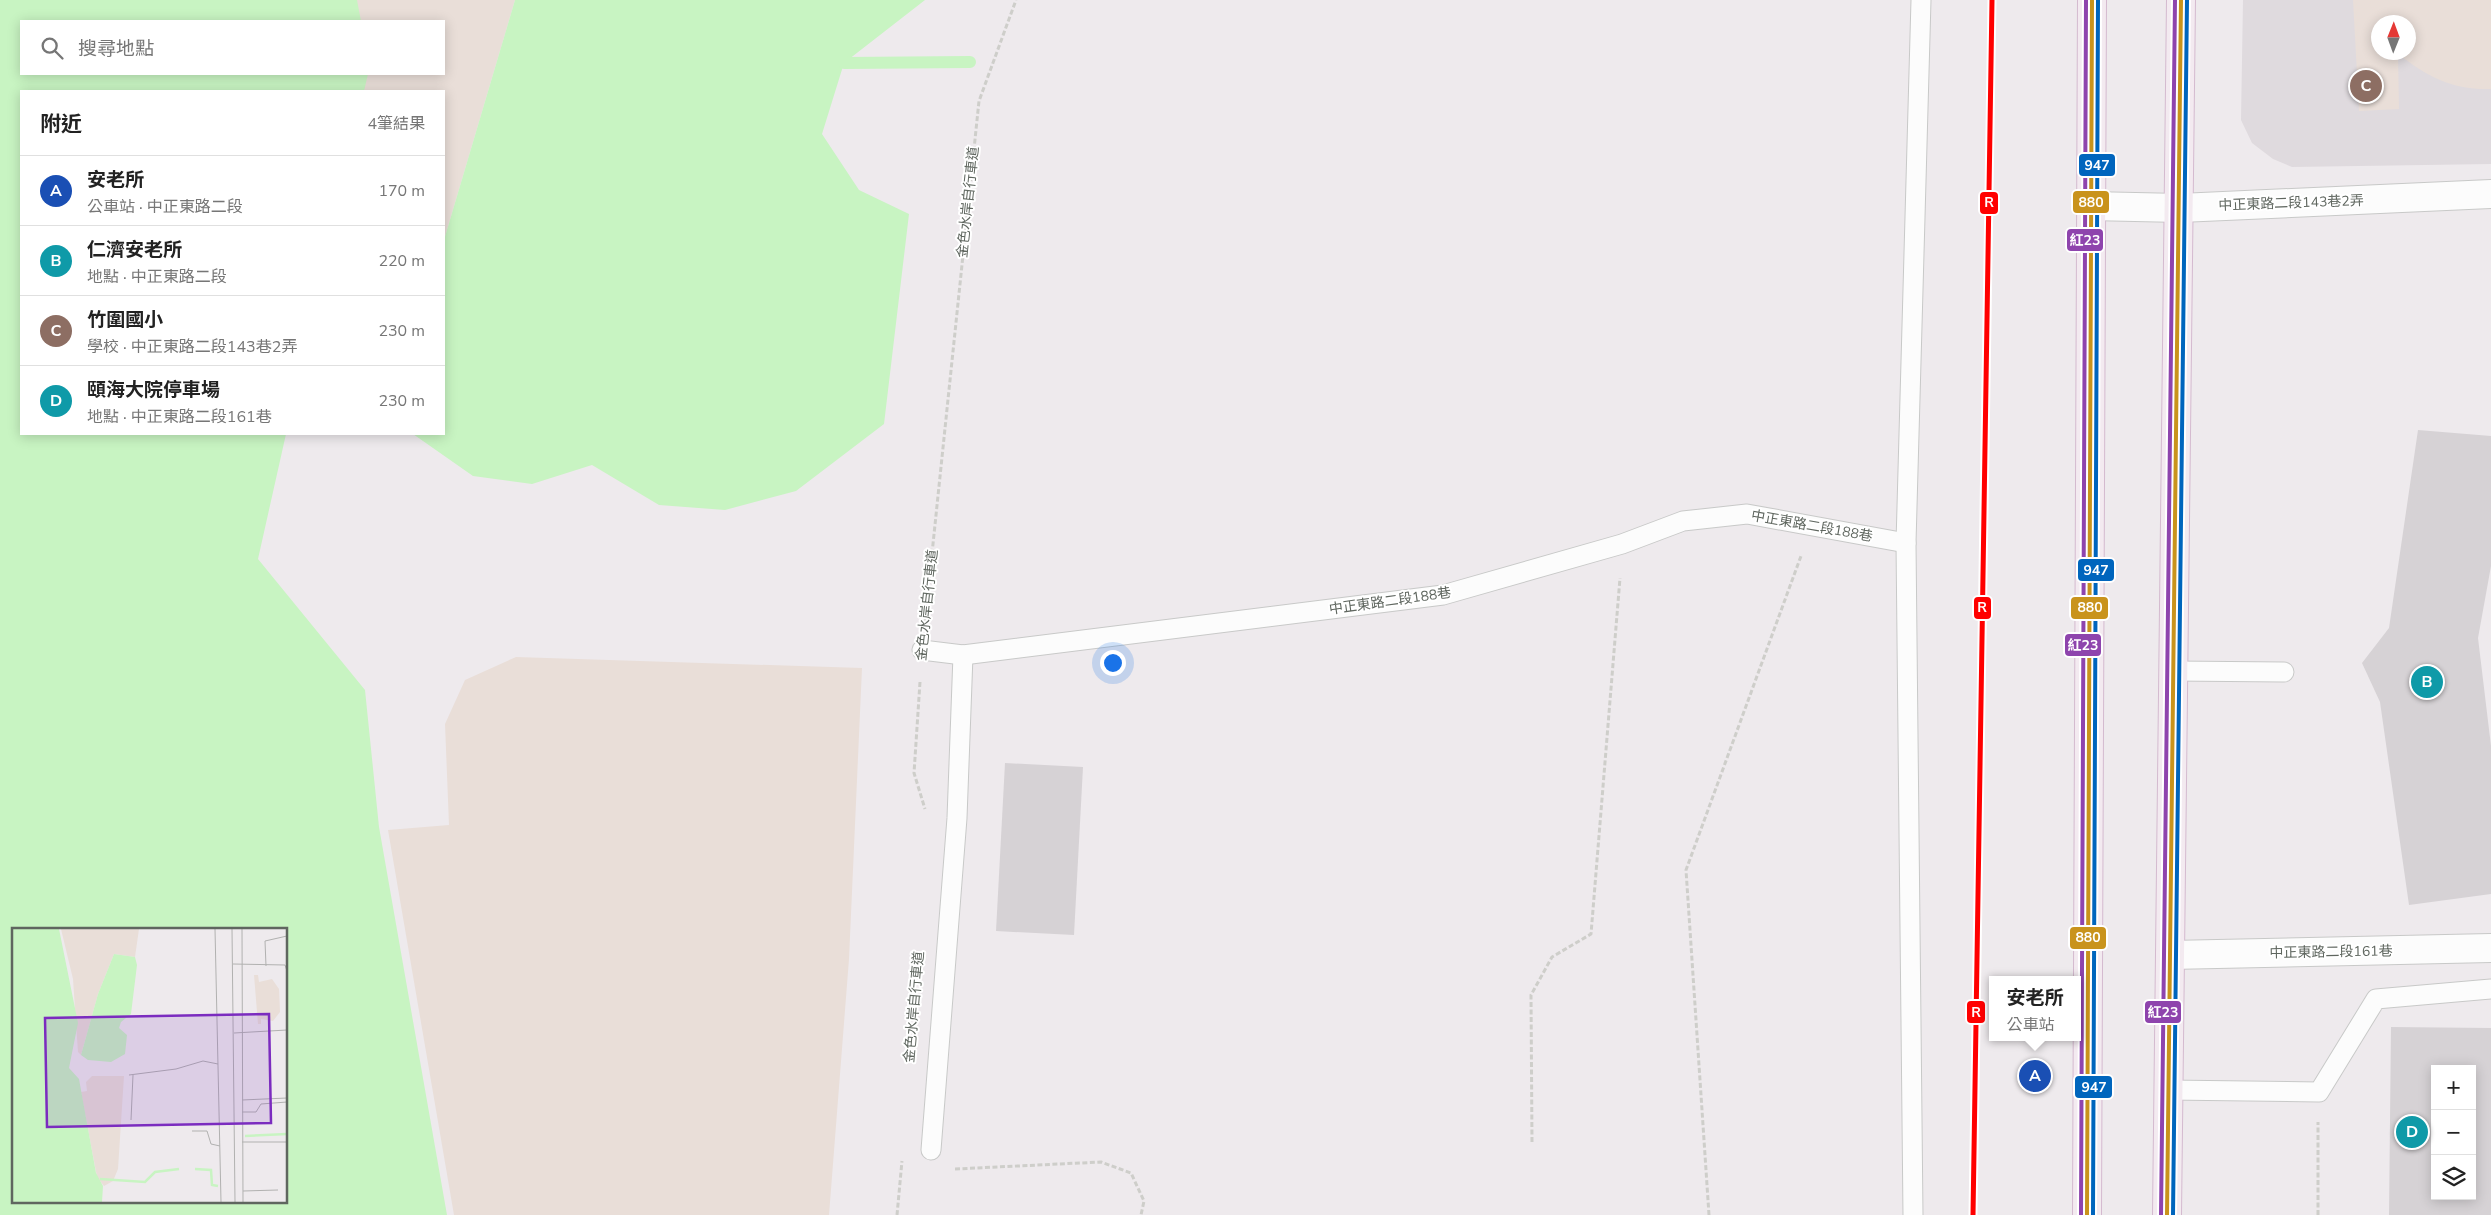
<!DOCTYPE html>
<html lang="zh-TW">
<meta charset="utf-8">
<style>
:root{--surface:#fff;--page:#f2f2f2;--text:#222;--muted:#767676;--line:#e0e0e0;--accent:#919491}
body{margin:0;font-family:"Nunito Sans","Noto Sans TC",sans-serif;background:var(--page);color:var(--text)}
.controls{position:absolute;right:15px;bottom:15px;display:grid;overflow:hidden;border-radius:0px;box-shadow:0 2px 12px #0003}
.controls button{width:45px;height:45px;display:grid;place-items:center;padding:0;border:0;border-bottom:1px solid var(--line);background:var(--surface);color:var(--text);font:25px sans-serif}
.compass{position:absolute;left:2371px;top:15px;width:45px;height:45px;border-radius:50%;background:var(--surface);box-shadow:0 2px 12px #0003;rotate:1deg}
.you{position:absolute;left:1112px;top:662px;width:18px;height:18px;margin:-12px;border:4px solid #fff;border-radius:50%;background:#1a73e8;box-shadow:0 0 0 8px #1a73e833}
.badge{display:grid;place-items:center;width:32px;height:32px;border-radius:50%;background:var(--accent);color:#fff;font-size:16px;font-weight:700}
.pin{position:absolute;translate:-50% -50%;border:2px solid #fff;box-shadow:0 1px 5px #0006}
.popup{position:absolute;left:1989px;top:976px;width:92px;height:65px;box-sizing:border-box;display:grid;place-content:center;border-radius:0px;background:var(--surface);filter:drop-shadow(0 1px 4px #0005);font-size:16px;white-space:nowrap;color:var(--muted)}
.popup b{font-size:19px;color:var(--text)}
.popup::after{content:'';position:absolute;left:50%;top:100%;margin-left:-10px;border:10px solid transparent;border-top-color:var(--surface)}
.list{margin:0;padding:0;list-style:none}
h2{display:flex;justify-content:space-between;align-items:center;height:65px;margin:0;padding:0 20px;font-size:21px}
h2 small{font-size:16px;font-weight:400;color:var(--muted)}
.list li{display:grid;grid-template-columns:32px 1fr auto;gap:15px;align-items:center;box-sizing:border-box;height:70px;padding:0 20px;border-top:1px solid var(--line)}
.list b{display:block;font-size:19px;white-space:nowrap}
.list p{margin:0;font-size:16px;white-space:nowrap;color:var(--muted)}
.list em{font-size:16px;font-style:normal;color:var(--muted)}
.icon{flex:none;width:28px;height:28px;fill:none;stroke:currentColor;stroke-width:2;stroke-linecap:round;stroke-linejoin:round}
.map{position:relative;flex:none;width:2491px;height:1215px;overflow:hidden}
.search{position:absolute;background:var(--surface);box-shadow:0 2px 12px #0003;left:20px;top:20px;width:425px;height:55px;display:flex;align-items:center;gap:12px;box-sizing:border-box;padding:0 18px;border-radius:0px;color:var(--muted);font-size:19px}
.panel{position:absolute;background:var(--surface);box-shadow:0 2px 12px #0003;left:20px;top:90px;width:425px;height:345px;border-radius:0px}
.map>svg:first-child{display:block}
</style>
<div class="map">
<svg width="2491" height="1215" viewBox="0 0 2491 1215">
<rect width="100%" height="100%" fill="#eeeaed"/>
<path fill="#dfdade" fill-rule="evenodd" d="M2243,0H2491V164L2292,167L2273,159L2252,143L2241,120ZM2378,22H2408V52H2378Z"/>
<g fill="#e9ded8" fill-rule="evenodd">
<path d="M335,0H515L444,240V91H339L338,74H444V21H336Z"/>
<path d="M2353,0H2491V89C2452,90 2428,77 2398,54L2399,109L2359,111ZM2378,22H2408V52H2378Z"/>
<path d="M516,657L862,668L849,959L829,1215H454L388,830L449,825L445,724L465,680Z"/>
</g>
<g fill="#c8f4c2" fill-rule="evenodd">
<path d="M0,0H357L361,21H21V74H368L364,91H21V434H286L258,559L365,690L379,827L447,1215H0ZM14,929H286V1201H14Z"/>
<path d="M515,0H925L844,63L822,134L859,190L909,214L884,424L796,491L725,510L659,505L592,465L532,484L473,476L413,434H444V240Z"/>
</g>
<g fill="none" stroke-linecap="round" stroke-linejoin="round">
<path stroke="#c8f4c2" stroke-width="12" d="M844,63L970,62"/>
</g>
<g fill="#d6d2d5" fill-rule="evenodd">
<path d="M2418,430L2491,436V566L2478,638L2491,746V894L2409,905L2380,702L2362,663L2389,628Z"/>
<path d="M1005,763L1083,767L1074,935L996,931Z"/>
<path d="M2391,1027L2491,1028V1215H2389ZM2435,1069H2472V1196H2435Z"/>
</g>
<g fill="none" stroke-linecap="round" stroke-linejoin="round">
<g stroke="#c8c9c8" stroke-width="21">
<g id="lane">
<path d="M922,650L963,655L1443,595L1622,544L1683,521L1747,514L1906,543"/>
<path d="M2174,671L2284,672"/>
<path d="M2168,1090L2319,1092L2376,999L2491,989"/>
<path d="M931,1150L957,818L963,655"/>
<path d="M1913,1215L1906,543L1921,0"/>
</g>
</g>
<g stroke="#c8c9c8" stroke-width="30">
<g id="street">
<path d="M2090,206L2180,208L2491,194"/>
<path d="M2170,955L2491,948"/>
</g>
</g>
<g stroke="#d4bacf" stroke-width="30">
<g id="primary">
<path d="M2087,1215L2092,0"/>
<path d="M2167,1215L2181,0"/>
</g>
</g>
<g stroke="#cececa" stroke-width="3" stroke-dasharray="5 2.5" stroke-linecap="butt">
<path d="M925,621L979,101L1016,0"/>
<path d="M920,682L914,773L925,809"/>
<path d="M1532,1142L1531,995L1552,957L1591,934L1620,578"/>
<path d="M955,1169L1101,1162L1131,1173L1144,1201L1141,1215"/>
<path d="M897,1215L902,1161"/>
<path d="M1709,1215L1686,870L1801,556"/>
<path d="M2318,1215V1122"/>
</g>
<use href="#lane" stroke="#fcfcfc" stroke-width="19"/>
<use href="#street" stroke="#fcfcfc" stroke-width="28"/>
<use href="#primary" stroke="#f3eaf0" stroke-width="28"/>
<g stroke="#fff" stroke-width="8">
<g id="bus-1">
<path d="M2087,1215L2092,0"/>
<path d="M2167,1215L2181,0"/>
</g>
</g>
<g stroke="#fff" stroke-width="8">
<g id="bus-2">
<path d="M2093,1215L2098,0"/>
<path d="M2173,1215L2187,0"/>
</g>
</g>
<g stroke="#fff" stroke-width="8">
<g id="bus-3">
<path d="M2081,1215L2086,0"/>
<path d="M2161,1215L2175,0"/>
</g>
</g>
<use href="#bus-1" stroke="#c9931c" stroke-width="4"/>
<use href="#bus-2" stroke="#0065bd" stroke-width="4"/>
<use href="#bus-3" stroke="#8e44ad" stroke-width="4"/>
<g stroke="#fff" stroke-width="9">
<path id="metro-1" d="M1973,1215L1992,0"/>
</g>
<use href="#metro-1" stroke="#f00" stroke-width="5"/>
</g>
<g text-anchor="middle" dominant-baseline="central" stroke-width="4" stroke-linejoin="round" paint-order="stroke">
<g font-size="14" fill="#5f665f" stroke="#fff">
<text transform="translate(968 202) rotate(-84)">金色水岸自行車道</text>
<text transform="translate(2291 203) rotate(-2)">中正東路二段143巷2弄</text>
<text transform="translate(1812 526) rotate(10)">中正東路二段188巷</text>
<text transform="translate(1390 601) rotate(-8)">中正東路二段188巷</text>
<text transform="translate(927 605) rotate(-84)">金色水岸自行車道</text>
<text transform="translate(2331 952) rotate(-1)">中正東路二段161巷</text>
<text transform="translate(914 1007) rotate(-85)">金色水岸自行車道</text>
</g>
</g>
<g transform="translate(12 928)">
<rect width="275" height="275" fill="#eeeaed"/>
<path d="M49,1H127L123,29L102,26L86,66L69,127L66,124L61,51ZM242,47H246L247,54L260,51L267,61L268,84L261,93L249,91V96H246ZM80,148H112L106,241L101,253L92,258L85,249L69,164L75,163L74,154Z" fill="#e9ded8"/>
<path d="M0,1H47L66,95L57,140L67,151L84,245L91,258L90,274H0ZM102,26L123,29L125,37L119,86L109,94L107,100L115,107L113,126L99,134L76,132L69,127L86,66Z" fill="#c8f4c2"/>
<path fill="none" stroke="#c8f4c2" stroke-width="2.5" d="M233,208L275,206M183,241L199,242L200,257L206,258M88,251L133,254L143,244L167,241"/>
<path fill="none" stroke="#b1b1b0" stroke-width="1" d="M203,1L209,274M220,1L223,274M230,1L231,274M221,36L273,37L275,43M254,38L253,13L275,8M222,105L275,102M117,147L164,141L191,133L206,136M230,172L275,170M230,184H244L249,176L275,174M119,192L121,147M180,203H195L199,216L208,218M230,214H275M231,263L266,262"/>
<path fill="#7b2cbf" fill-opacity="0.15" stroke="#7b2cbf" stroke-width="2.5" d="M257,86L259,195L35,199L33,90Z"/>
<rect width="275" height="275" fill="none" stroke="#5f665f" stroke-width="2.5"/>
</g>
<g stroke="#fff" stroke-width="2">
<rect x="2078" y="153" width="38" height="24" rx="5" fill="#0065bd"/>
<rect x="2072" y="190" width="38" height="24" rx="5" fill="#c9931c"/>
<rect x="1979" y="191" width="20" height="24" rx="5" fill="#f00"/>
<rect x="2066" y="228" width="38" height="24" rx="5" fill="#8e44ad"/>
<rect x="2077" y="558" width="38" height="24" rx="5" fill="#0065bd"/>
<rect x="1973" y="596" width="19" height="24" rx="5" fill="#f00"/>
<rect x="2070" y="596" width="39" height="24" rx="5" fill="#c9931c"/>
<rect x="2064" y="633" width="38" height="24" rx="5" fill="#8e44ad"/>
<rect x="2069" y="926" width="38" height="24" rx="5" fill="#c9931c"/>
<rect x="1966" y="1000" width="20" height="24" rx="5" fill="#f00"/>
<rect x="2144" y="1000" width="38" height="24" rx="5" fill="#8e44ad"/>
<rect x="2074" y="1075" width="39" height="24" rx="5" fill="#0065bd"/>
</g>
<g font-size="14" text-anchor="middle" font-weight="bold" fill="#fff">
<text x="2097" y="170">947</text>
<text x="2091" y="207">880</text>
<text x="1989" y="207">R</text>
<text x="2085" y="245">紅23</text>
<text x="2096" y="575">947</text>
<text x="1982" y="612">R</text>
<text x="2090" y="612">880</text>
<text x="2083" y="650">紅23</text>
<text x="2088" y="942">880</text>
<text x="1976" y="1017">R</text>
<text x="2163" y="1017">紅23</text>
<text x="2094" y="1092">947</text>
</g>
</svg>
<div class="controls">
<button>+</button>
<button>−</button>
<button><svg class="icon" aria-label="layers" viewBox="0 0 24 24"><path d="M12 4l9 5-9 5-9-5zM3 14l9 5 9-5"/></svg></button>
</div>
<svg class="compass" viewBox="-18 -18 36 36"><path d="M0-13l5 13h-10z" fill="#e53935"/><path d="M0 13l5-13h-10z" fill="#767676"/></svg>
<div class="you"></div>
<div class="pin badge" style="left:2035px;top:1076px;background:#1a4fb4">A</div>
<div class="popup"><b>安老所</b>公車站</div>
<div class="pin badge" style="left:2427px;top:682px;background:#0f9aa8">B</div>
<div class="pin badge" style="left:2366px;top:86px;background:#8d6e63">C</div>
<div class="pin badge" style="left:2412px;top:1132px;background:#0f9aa8">D</div>
<div class="search"><svg class="icon" aria-label="search" viewBox="0 0 24 24"><circle cx="10" cy="10" r="6"/><path d="M15 15l6 6"/></svg>搜尋地點</div>
<section class="panel">
<h2>附近<small>4筆結果</small></h2>
<ul class="list">
<li><span class="badge" style="background:#1a4fb4">A</span><div><b>安老所</b><p>公車站 · 中正東路二段</p></div><em>170 m</em></li>
<li><span class="badge" style="background:#0f9aa8">B</span><div><b>仁濟安老所</b><p>地點 · 中正東路二段</p></div><em>220 m</em></li>
<li><span class="badge" style="background:#8d6e63">C</span><div><b>竹圍國小</b><p>學校 · 中正東路二段143巷2弄</p></div><em>230 m</em></li>
<li><span class="badge" style="background:#0f9aa8">D</span><div><b>頤海大院停車場</b><p>地點 · 中正東路二段161巷</p></div><em>230 m</em></li>
</ul>
</section>
</div>
